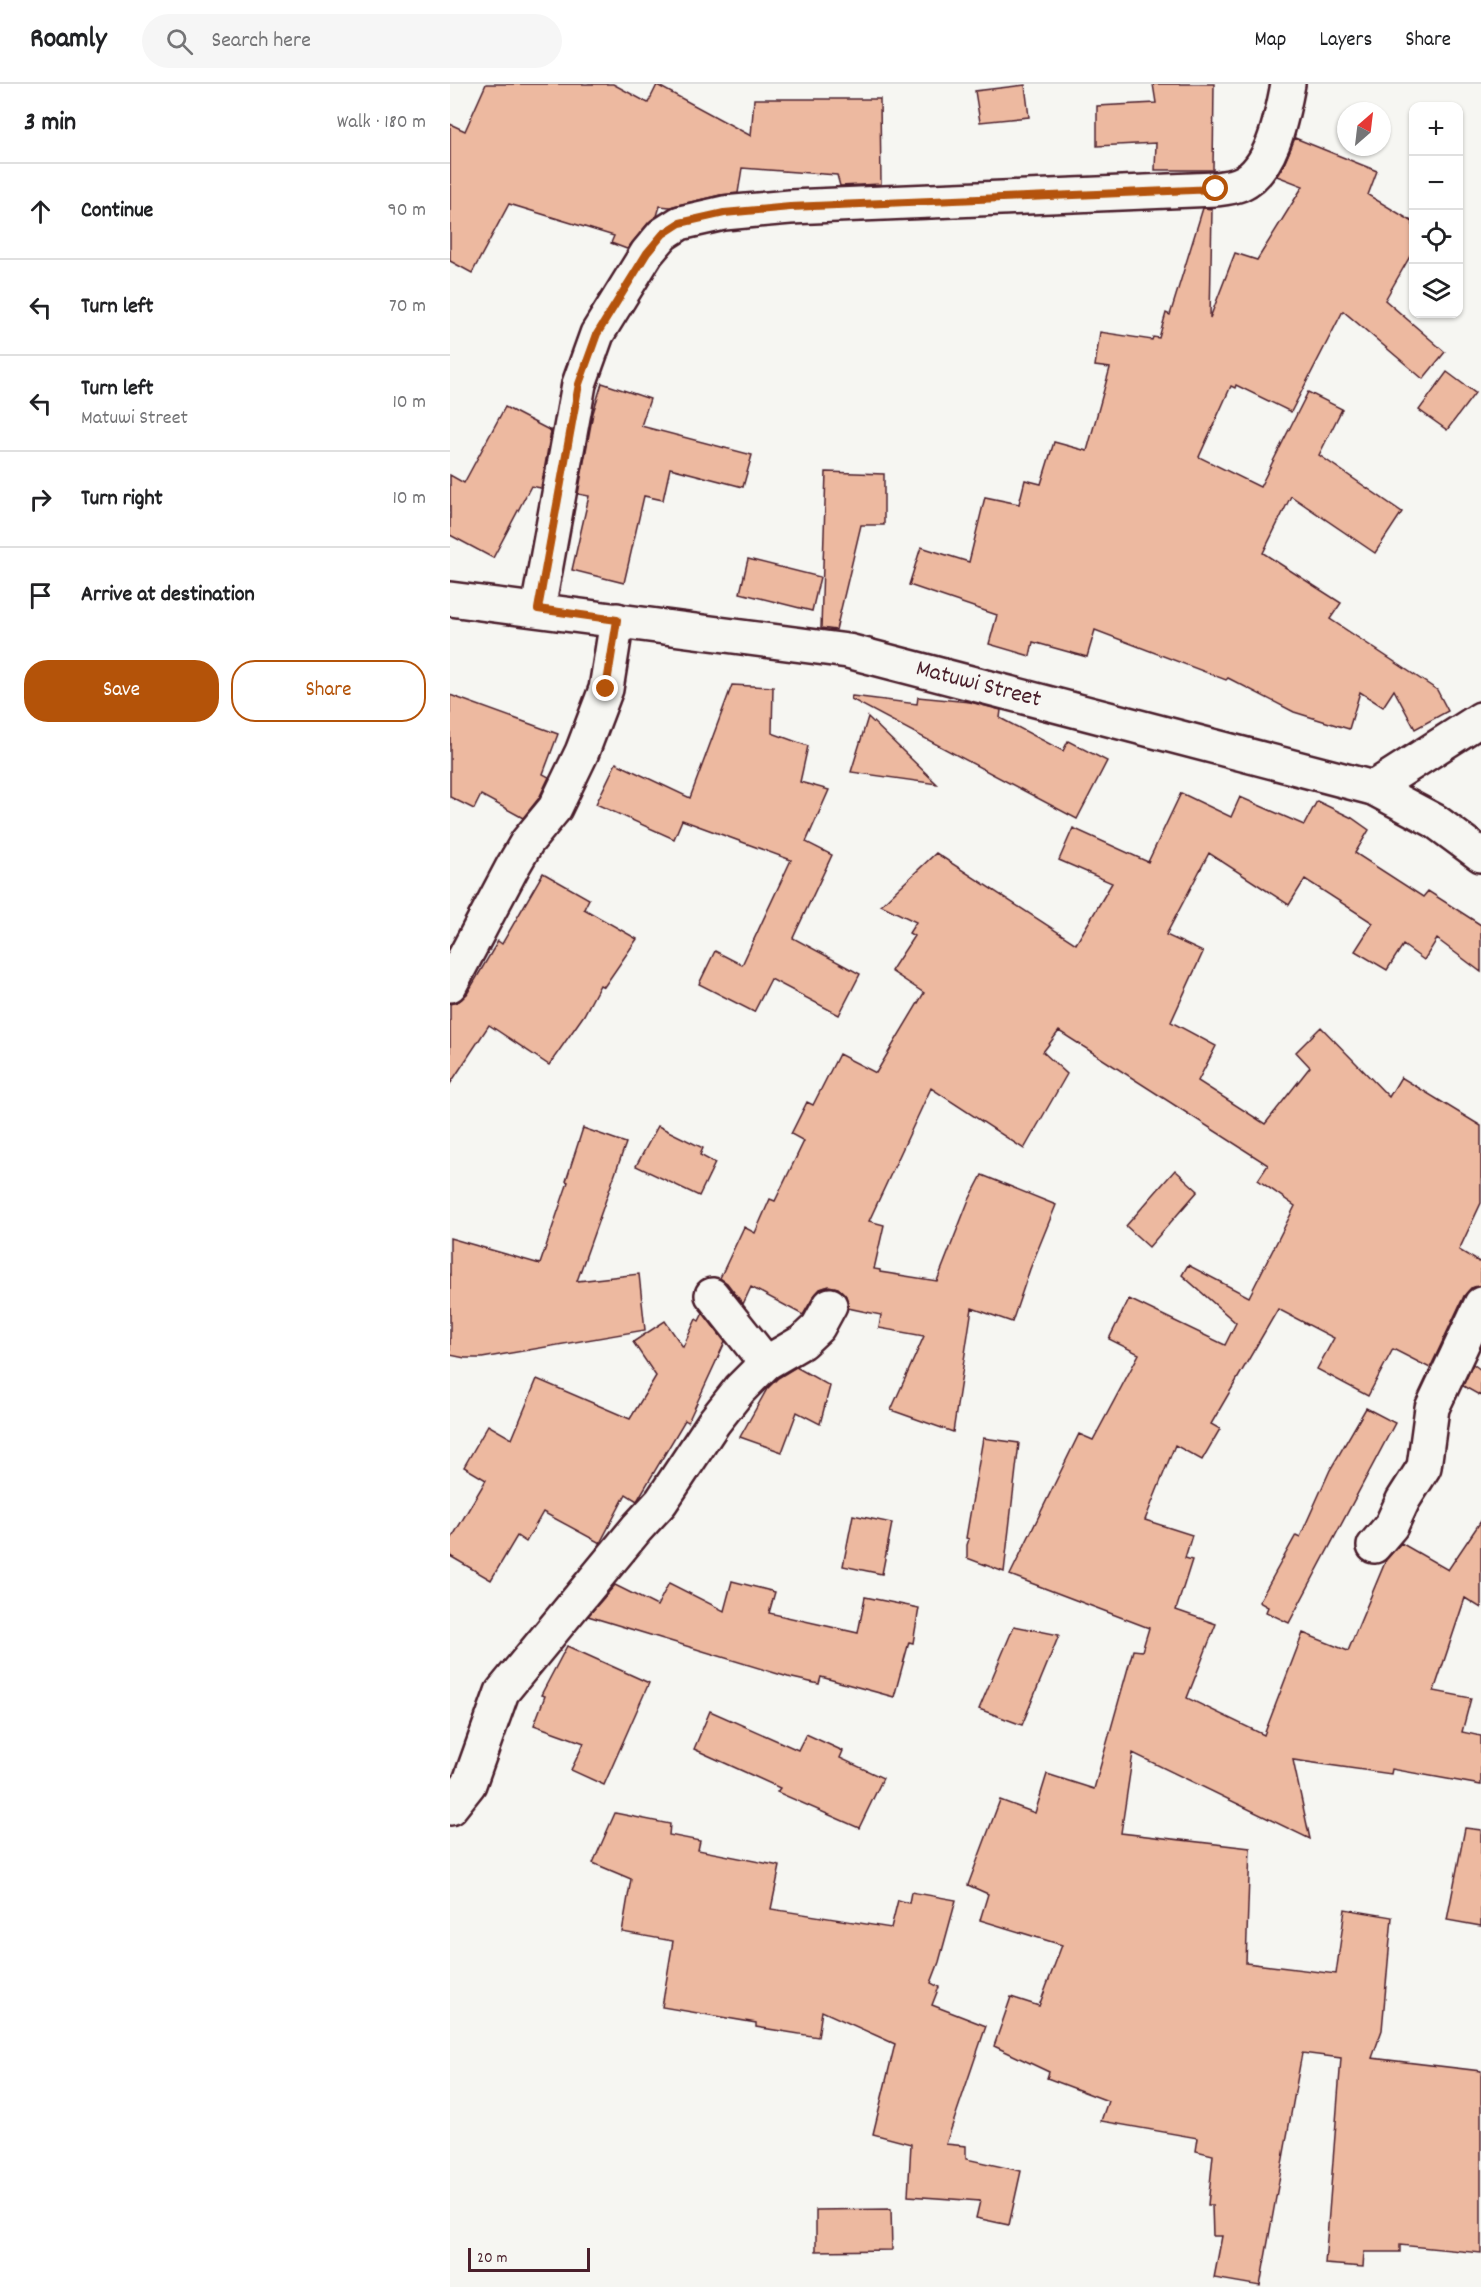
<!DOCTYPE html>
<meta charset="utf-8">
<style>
:root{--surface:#fff;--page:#f6f6f6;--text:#202124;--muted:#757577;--line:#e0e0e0;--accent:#b45309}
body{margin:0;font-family:Dekko,sans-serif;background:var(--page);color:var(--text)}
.controls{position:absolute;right:18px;top:18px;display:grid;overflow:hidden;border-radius:12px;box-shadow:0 2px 4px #0004}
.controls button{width:54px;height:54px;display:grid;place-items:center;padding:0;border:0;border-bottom:2px solid var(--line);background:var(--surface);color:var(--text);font:30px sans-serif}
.compass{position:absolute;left:887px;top:18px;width:54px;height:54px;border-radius:50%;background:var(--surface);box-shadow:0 2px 4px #0004;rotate:28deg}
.scale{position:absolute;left:18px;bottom:15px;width:122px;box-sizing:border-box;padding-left:6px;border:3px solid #4a1f2b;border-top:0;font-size:16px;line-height:21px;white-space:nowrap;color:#4a1f2b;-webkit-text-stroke:4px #f6f6f2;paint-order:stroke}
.stop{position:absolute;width:18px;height:18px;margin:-14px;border:4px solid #b45309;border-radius:50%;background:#fff}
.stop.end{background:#b45309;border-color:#fff;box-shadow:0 2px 6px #0008}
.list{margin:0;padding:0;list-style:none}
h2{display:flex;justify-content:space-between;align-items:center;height:78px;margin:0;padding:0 24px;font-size:26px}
h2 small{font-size:20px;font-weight:400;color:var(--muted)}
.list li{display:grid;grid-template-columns:39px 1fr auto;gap:18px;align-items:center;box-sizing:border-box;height:96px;padding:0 24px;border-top:2px solid var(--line)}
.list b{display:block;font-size:22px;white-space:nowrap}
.list p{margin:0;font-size:20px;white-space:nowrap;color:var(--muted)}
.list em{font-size:20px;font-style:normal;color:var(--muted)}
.actions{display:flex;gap:12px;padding:18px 24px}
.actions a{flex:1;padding:14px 0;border:2px solid var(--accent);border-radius:24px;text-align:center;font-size:21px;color:var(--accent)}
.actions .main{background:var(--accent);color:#fff}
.icon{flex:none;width:33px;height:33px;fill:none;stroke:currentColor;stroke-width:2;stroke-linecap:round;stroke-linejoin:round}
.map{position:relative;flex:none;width:1031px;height:2203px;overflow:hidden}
header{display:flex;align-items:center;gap:36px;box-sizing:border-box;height:84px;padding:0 30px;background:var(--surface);border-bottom:2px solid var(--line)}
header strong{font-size:28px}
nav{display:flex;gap:33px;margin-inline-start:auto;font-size:21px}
.search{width:420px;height:54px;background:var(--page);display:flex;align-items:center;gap:15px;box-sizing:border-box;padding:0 21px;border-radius:33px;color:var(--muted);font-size:22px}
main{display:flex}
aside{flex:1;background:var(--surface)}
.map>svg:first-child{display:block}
</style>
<header>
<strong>Roamly</strong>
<div class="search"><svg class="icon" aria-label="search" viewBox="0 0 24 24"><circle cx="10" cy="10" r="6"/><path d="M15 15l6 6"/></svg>Search here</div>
<nav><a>Map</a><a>Layers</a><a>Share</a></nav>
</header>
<main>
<aside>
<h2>3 min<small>Walk · 180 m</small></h2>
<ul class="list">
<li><svg class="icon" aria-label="ahead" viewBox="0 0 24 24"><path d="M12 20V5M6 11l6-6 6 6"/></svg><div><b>Continue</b></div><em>90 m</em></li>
<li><svg class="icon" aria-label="left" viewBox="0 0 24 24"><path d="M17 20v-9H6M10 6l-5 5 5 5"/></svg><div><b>Turn left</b></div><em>70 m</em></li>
<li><svg class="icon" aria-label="left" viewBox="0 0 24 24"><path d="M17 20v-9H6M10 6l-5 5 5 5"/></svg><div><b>Turn left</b><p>Matuwi Street</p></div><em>10 m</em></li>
<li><svg class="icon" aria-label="right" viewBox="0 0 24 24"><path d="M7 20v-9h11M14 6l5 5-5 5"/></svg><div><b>Turn right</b></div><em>10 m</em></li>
<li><svg class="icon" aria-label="arrive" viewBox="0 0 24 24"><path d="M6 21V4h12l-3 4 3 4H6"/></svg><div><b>Arrive at destination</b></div></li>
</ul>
<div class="actions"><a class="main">Save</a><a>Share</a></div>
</aside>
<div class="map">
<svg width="1031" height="2203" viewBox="0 0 1031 2203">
<rect width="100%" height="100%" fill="#f6f6f2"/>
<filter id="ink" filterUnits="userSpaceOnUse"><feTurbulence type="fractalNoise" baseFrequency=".0167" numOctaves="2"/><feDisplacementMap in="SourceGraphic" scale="12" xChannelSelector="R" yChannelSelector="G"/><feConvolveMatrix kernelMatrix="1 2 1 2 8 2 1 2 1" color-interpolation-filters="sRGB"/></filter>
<g filter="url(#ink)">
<g fill="#edb9a0" stroke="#4a1f2b" stroke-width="1.5">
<path d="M36,0H163L198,19L207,1L301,52L304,15H430L431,100L390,102L387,91L292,84L288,109L270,111L220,123L210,122L207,132L199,138L177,165L161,159L164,152L59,120L22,189L0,177V40L15,47Z"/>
<path d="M703,0H764L763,86H705L706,59L647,62V22L706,19Z"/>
<path d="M575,1L579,33L530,38L525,7Z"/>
<path d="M845,54L927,87L918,111L963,138V167L935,216L995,268L973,295L893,227L841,328L786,301L785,304L781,302L749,373L810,403L858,308L892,325L869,371L952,428L925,469L841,412L813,469L891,519L880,535L987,606L998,627L965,645L944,606L933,623L910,608L899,645L844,628L778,594L776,596L645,546L637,573L583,558L580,572L539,560L547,531L459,501L471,463L519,478L535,413L569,420L575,396L591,400L604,358L637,367L660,284L645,282L650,248L702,256L703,253L709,254L716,229L720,231L753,124L762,125L760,234L785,169L807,176L853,102L827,92L835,78Z"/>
<path d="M997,288L1025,309L997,346L969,326Z"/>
<path d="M152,299L200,315L191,342L302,371L293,403L220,384L213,416L194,412L174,499L122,486L139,412L128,410L143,329Z"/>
<path d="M55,323L101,347L91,404L81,402L43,474L0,451V391L14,399Z"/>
<path d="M376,388L434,390V441H411L386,546L371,544Z"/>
<path d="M298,475L370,493L362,527L290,509Z"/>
<path d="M282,601L323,603L322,649L358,662L350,698L379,706L356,758L382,771L343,854L410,890L389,931L321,895L304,928L249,900L265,867L292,881L341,776L232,736L224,755L146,720L166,679L240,714Z"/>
<path d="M0,611L108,650L93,690L99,693L89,714L73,734L31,711L24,725L0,713Z"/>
<path d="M402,612L467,620L468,613L520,618L551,626L550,634L613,667L618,657L657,677L627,735L401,615Z"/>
<path d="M418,633L487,700L401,688Z"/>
<path d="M731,709L781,733L790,713L854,741L867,717L902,734L919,746L905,769L973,813L978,807L1031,841V888L987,855L974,876L953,861L937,886L905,867L923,839L855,795L839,821L759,769L716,851L753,868L721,938L766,962L748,997L815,1040L860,983L846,968L871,943L939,1013L951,993L1031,1042V1119L1009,1166L1031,1179V1202L1021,1204L1014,1212L980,1284L943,1265L918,1312L867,1285L884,1254L828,1225L761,1340L770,1345L752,1376L725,1361L695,1436L742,1451L735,1474L742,1476L726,1526L766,1540L737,1614L814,1651L853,1549L898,1567L936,1476L951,1459L998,1486L1031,1437V1524L1015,1514L984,1607L1021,1614L1012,1648L1031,1652V1701L942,1685L941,1690L843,1676L860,1755L683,1669L671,1749L800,1764L796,1879L886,1890L895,1825L942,1833L932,1946L922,1974L1031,1987V2169L950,2161V2168H914L913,2183L875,2180L891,1974L852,1969L810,2202L764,2194L772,2152H763L762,2121H758L763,2071L746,2067L748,2054L651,2037L658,2017L597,1994L599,1988L544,1962L561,1913L589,1922L612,1861L530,1836L538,1810L518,1801L550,1716L585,1729L597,1690L644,1705L683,1566L692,1567L699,1544L560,1491L629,1350L643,1356L689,1270L659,1255L679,1215L775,1261L786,1239L732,1191L738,1181L799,1213L845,1122L808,1096L818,1081L609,947L593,968L617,990L574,1065L481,1004L419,1137L434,1141L424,1185L430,1186V1188L487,1197L518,1118L532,1091L606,1121L580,1185L562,1238L522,1224L503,1348L441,1326L474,1252L429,1244L431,1231L398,1224L396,1212L388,1204L379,1202L370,1205L364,1212L353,1231L301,1203L293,1220L277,1199L270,1194L294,1143L305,1149L320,1115L325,1117L354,1057L341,1050L357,1018L363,1021L389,970L426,989L474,909L441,887L464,852L459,849L466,838L431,821L486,769L626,860L662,799L609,776L623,744L698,778Z"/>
<path d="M93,789L139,815L134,825L187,855L154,903L150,901L134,931L99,981L39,941L0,1000V920L9,917L17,910L48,857L52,860Z"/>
<path d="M208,1042L253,1064L250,1071L265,1079L249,1112L186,1082Z"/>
<path d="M133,1044L176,1059L127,1197L189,1190L195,1246L32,1274H15L0,1271V1154L90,1180L118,1098L116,1097Z"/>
<path d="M725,1086L748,1107L699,1163L676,1142Z"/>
<path d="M253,1229L275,1258L238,1338L235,1336L187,1417L176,1410L150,1459L93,1428L76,1458L67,1452L41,1496L0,1472V1457L36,1396L14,1383L38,1341L62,1355L87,1295L180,1335L206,1292L183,1258L215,1237L233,1263L246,1235L249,1237Z"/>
<path d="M1023,1280L1031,1286V1312L1013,1302Z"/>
<path d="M346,1283L380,1302L370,1340L347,1328L332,1368L290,1353L317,1305L328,1294Z"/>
<path d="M916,1324L945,1339L839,1539L816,1528L818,1523L809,1518L846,1451L850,1453L880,1386Z"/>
<path d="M533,1354L569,1359L554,1488L517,1474V1461L519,1455L516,1454Z"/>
<path d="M403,1431L442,1439L432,1490L393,1482Z"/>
<path d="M282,1497L325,1508L319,1529L408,1549L415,1513L469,1524L463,1559L459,1558L444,1613L371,1593L369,1600L338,1593L138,1532L165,1501L207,1522L219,1499L274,1527Z"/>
<path d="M564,1542L609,1551L572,1641L529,1625Z"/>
<path d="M117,1562L199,1599L154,1701L121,1686L134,1659L84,1641L95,1612L91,1611Z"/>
<path d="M260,1627L348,1666L356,1650L393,1667L390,1674L433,1694L409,1744L327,1708L330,1704L244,1665Z"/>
<path d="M165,1729L220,1740L219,1751L250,1757L248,1766L330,1782L321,1825L441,1844L448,1816L459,1819L461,1808L506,1816L489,1878L481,1899L489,1903L482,1921L536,1942L496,2060L516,2062V2075L571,2087L559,2141L526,2134L530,2117L458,2112L461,2060L423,2050L445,1960L372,1927L368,1953L306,1943V1939L212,1923L223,1857L172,1848L181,1795L143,1779Z"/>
<path d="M1015,1744L1031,1746V1842L997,1836Z"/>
<path d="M441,2125L442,2166L366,2167V2126Z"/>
</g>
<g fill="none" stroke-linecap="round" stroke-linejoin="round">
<g stroke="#4a1f2b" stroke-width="38">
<g id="minor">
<path id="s1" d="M0,515L398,567L923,704L985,737L1031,771"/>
<path d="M88,525L129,300L147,250L197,169L213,150L230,139L274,129L340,123L766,105C774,104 783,103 790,100C823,86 832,31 838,0"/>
<path d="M923,704L1031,635"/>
<path d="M0,901L63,782L77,758L105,724L132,668L156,605L167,536"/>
<path d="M262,1211L316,1279"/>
<path d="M924,1462L941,1442L953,1416L974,1383L982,1324L1031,1220"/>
<path d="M0,1724L19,1700L52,1608L187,1444L211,1418L264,1338L290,1305L316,1279L352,1258L368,1243L380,1221"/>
</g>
</g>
<use href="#minor" stroke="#f6f6f2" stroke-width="33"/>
</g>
</g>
<g fill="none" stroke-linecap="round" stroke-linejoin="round" filter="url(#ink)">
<path stroke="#b45309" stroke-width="8" d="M156,605L167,536L88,525L129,300L147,250L197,169L213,150L230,139L274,129L340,123L766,105"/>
</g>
<g text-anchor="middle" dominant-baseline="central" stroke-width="4.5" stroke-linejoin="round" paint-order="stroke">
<g font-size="24" fill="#4a1f2b" stroke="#f6f6f2">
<text stroke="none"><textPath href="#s1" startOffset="536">Matuwi Street</textPath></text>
</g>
</g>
</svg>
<div class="controls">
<button>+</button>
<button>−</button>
<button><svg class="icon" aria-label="locate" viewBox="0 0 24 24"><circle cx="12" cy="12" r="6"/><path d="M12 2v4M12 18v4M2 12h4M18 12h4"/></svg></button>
<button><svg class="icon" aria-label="layers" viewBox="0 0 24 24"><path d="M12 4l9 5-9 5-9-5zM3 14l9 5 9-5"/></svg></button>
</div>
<svg class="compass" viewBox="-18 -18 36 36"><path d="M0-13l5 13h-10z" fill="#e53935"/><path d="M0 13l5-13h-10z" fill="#757577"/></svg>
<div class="scale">20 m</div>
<div class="stop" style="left:766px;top:105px"></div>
<div class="stop end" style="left:156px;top:605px"></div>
</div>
</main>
